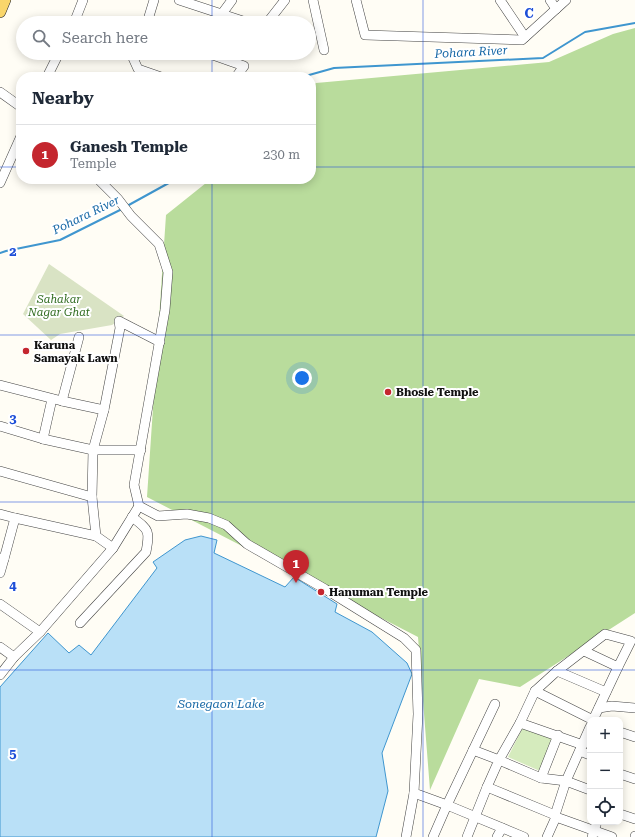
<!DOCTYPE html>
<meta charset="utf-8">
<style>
:root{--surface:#fff;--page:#f2f2f3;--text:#1f2937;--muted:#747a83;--line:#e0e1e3;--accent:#c4262e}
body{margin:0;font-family:"Roboto Serif",serif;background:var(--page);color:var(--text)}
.controls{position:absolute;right:12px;bottom:12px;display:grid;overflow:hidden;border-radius:8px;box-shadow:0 2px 10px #0003}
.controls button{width:36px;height:36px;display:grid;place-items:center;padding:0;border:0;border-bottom:1px solid var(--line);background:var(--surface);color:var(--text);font:20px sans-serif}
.you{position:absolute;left:302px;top:378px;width:14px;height:14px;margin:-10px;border:3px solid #fff;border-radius:50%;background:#1a73e8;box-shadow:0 0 0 6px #1a73e833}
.badge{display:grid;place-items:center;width:26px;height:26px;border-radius:50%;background:var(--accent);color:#fff;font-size:13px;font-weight:700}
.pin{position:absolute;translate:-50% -33px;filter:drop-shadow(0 1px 2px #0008)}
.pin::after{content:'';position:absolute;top:21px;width:14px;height:12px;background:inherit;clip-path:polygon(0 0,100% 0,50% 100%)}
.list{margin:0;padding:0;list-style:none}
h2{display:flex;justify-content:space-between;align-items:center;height:52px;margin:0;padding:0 16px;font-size:17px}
h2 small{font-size:13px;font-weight:400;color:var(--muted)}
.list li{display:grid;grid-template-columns:26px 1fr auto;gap:12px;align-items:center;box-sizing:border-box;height:60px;padding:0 16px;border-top:1px solid var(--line)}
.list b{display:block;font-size:15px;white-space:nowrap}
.list p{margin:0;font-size:13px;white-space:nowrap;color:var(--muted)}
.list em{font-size:13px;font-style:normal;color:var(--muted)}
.icon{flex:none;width:22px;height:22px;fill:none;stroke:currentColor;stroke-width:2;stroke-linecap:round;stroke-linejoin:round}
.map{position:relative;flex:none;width:635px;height:837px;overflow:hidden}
.search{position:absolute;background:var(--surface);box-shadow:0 2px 10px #0003;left:16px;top:16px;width:300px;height:44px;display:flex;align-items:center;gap:10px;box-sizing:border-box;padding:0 14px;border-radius:22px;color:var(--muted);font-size:15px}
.panel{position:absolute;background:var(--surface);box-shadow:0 2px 10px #0003;left:16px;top:72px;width:300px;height:112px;border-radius:16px}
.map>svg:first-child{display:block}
</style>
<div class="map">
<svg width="635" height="837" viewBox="0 0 635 837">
<rect width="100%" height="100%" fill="#fffdf5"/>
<path fill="#d5ebbd" d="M523,727L554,737L540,771L508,757Z"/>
<path fill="#b9dc9c" d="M635,28V613L520,687L479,679L430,790L418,637L147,497L166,215L211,179H311V88L316,83L549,62L613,34Z"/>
<path fill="#d9e3c4" d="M49,264L124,316L112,325L60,334L51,340L23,314Z"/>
<path fill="#b9e0f7" stroke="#3f96cf" d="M201,536L217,540L214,553L285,587L294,577L337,604L335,612L372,632L407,663L412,674L382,753L388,791L376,837H0V687L48,633L69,653L79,645L91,655L157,568L153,562L185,540Z"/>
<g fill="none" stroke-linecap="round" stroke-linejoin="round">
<g stroke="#3f96cf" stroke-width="2">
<path d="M302,77L334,68L543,58L585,32L635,23"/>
<path d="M127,206L176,179"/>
<path d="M0,253L6,251L60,240L122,209"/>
</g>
<g stroke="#444" stroke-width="10">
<g id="minor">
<path d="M179,0L249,23"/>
<path d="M313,0L324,50"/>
<path d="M356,0L365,35L522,40L566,0"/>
<path d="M500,0L525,37"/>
<path d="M550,0L556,9"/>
<path d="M221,15L232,0"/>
<path d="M74,23L83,0"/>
<path d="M147,23L154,0"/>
<path d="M267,23L285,0"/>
<path d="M135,53L133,58L138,69L161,77"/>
<path d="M207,53L244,66L236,77"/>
<path d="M47,77L59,53"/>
<path d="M0,92L21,107"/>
<path d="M98,179L118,199L131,216L159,244L168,272L165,310L134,485L139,506L158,516L187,514L209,518L226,525L247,544L325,589L404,638L416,650L418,714L414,793L447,805L524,837"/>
<path d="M0,183L21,136"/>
<path d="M0,385L62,401L104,410"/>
<path d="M62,401L79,337"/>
<path d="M0,426L43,439L93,450L104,410L120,328L119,321L160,342"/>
<path d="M43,439L52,399"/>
<path d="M0,471L92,497"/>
<path d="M139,506L113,548L96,536L92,497L93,450H141"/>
<path d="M0,514L15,518"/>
<path d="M0,558L4,559L15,518L96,536"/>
<path d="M0,573L4,559"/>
<path d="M0,604L40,632"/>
<path d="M80,623L146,552C150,530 149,530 132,517"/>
<path d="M0,647L14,657"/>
<path d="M557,671L606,692"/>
<path d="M0,675L14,657L40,632L113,548"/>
<path d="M535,691L593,720"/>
<path d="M599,708L612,706L635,708"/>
<path d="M593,720L618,667"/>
<path d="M520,723L583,745"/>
<path d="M620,732L635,737"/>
<path d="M558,735L541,778L499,760L520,723L535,691L557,671L605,634L631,641L618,667L584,651"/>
<path d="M580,751L590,755"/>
<path d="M620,774L635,779"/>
<path d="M541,778L566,781L590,790"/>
<path d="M487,787L555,815"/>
<path d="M620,814L635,819"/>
<path d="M556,817L612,837"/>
<path d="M406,837L414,793"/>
<path d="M433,837L447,805L495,704"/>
<path d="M467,837L487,787L499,760L473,750"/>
<path d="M497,837L502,828"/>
<path d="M547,837L556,817L555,815L566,781L590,727"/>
<path d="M592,837L597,822"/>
<path d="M635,837V836"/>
</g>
</g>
<g stroke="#222" stroke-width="12">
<path id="major" d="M0,12L5,0"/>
</g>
<use href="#minor" stroke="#fff" stroke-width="9"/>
<use href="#major" stroke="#f9d66b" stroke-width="11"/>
</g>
<path fill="none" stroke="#1d4ed8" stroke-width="1" stroke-opacity="0.55" d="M212,0V23M423,0V837M212,53V77M0,167H21M311,167H635M212,179V837M0,335H635M0,502H635M0,670H635"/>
<g fill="#c4262e" stroke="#fff" stroke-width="1.5">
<circle cx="26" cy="351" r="4"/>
<circle cx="388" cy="392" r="4"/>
<circle cx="321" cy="592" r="4"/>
</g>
<g text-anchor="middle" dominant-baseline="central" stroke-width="4" stroke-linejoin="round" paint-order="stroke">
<g font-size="11" font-style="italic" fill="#2f6b1f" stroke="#fff">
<text x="59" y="299">Sahakar<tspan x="59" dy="13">Nagar Ghat</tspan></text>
</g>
<g font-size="11" font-weight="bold" fill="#111" stroke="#fff" text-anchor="start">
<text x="34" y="345">Karuna<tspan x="34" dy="13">Samayak Lawn</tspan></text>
<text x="396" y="392">Bhosle Temple</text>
<text x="329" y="592">Hanuman Temple</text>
</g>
<g font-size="12" font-style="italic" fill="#1768a6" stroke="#fff">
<text transform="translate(471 52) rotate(-3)">Pohara River</text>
<text transform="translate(86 215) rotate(-26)">Pohara River</text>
<text x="221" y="704">Sonegaon Lake</text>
</g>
</g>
<g font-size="13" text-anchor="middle" font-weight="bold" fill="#1d4ed8" stroke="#fff" stroke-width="4" stroke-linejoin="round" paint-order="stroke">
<text x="529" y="18">C</text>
<text x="13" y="256">2</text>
<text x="13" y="423">3</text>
<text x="13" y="590">4</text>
<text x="13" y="758">5</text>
</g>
</svg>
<div class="controls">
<button>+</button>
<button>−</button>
<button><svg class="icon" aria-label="locate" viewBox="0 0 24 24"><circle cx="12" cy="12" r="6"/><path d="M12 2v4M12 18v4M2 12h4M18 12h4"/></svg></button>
</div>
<div class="you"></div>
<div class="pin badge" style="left:296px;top:583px">1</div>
<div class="search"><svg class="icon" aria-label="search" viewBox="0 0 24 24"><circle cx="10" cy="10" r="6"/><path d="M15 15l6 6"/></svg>Search here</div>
<section class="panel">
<h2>Nearby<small></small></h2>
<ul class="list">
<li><span class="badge">1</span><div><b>Ganesh Temple</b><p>Temple</p></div><em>230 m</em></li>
</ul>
</section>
</div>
